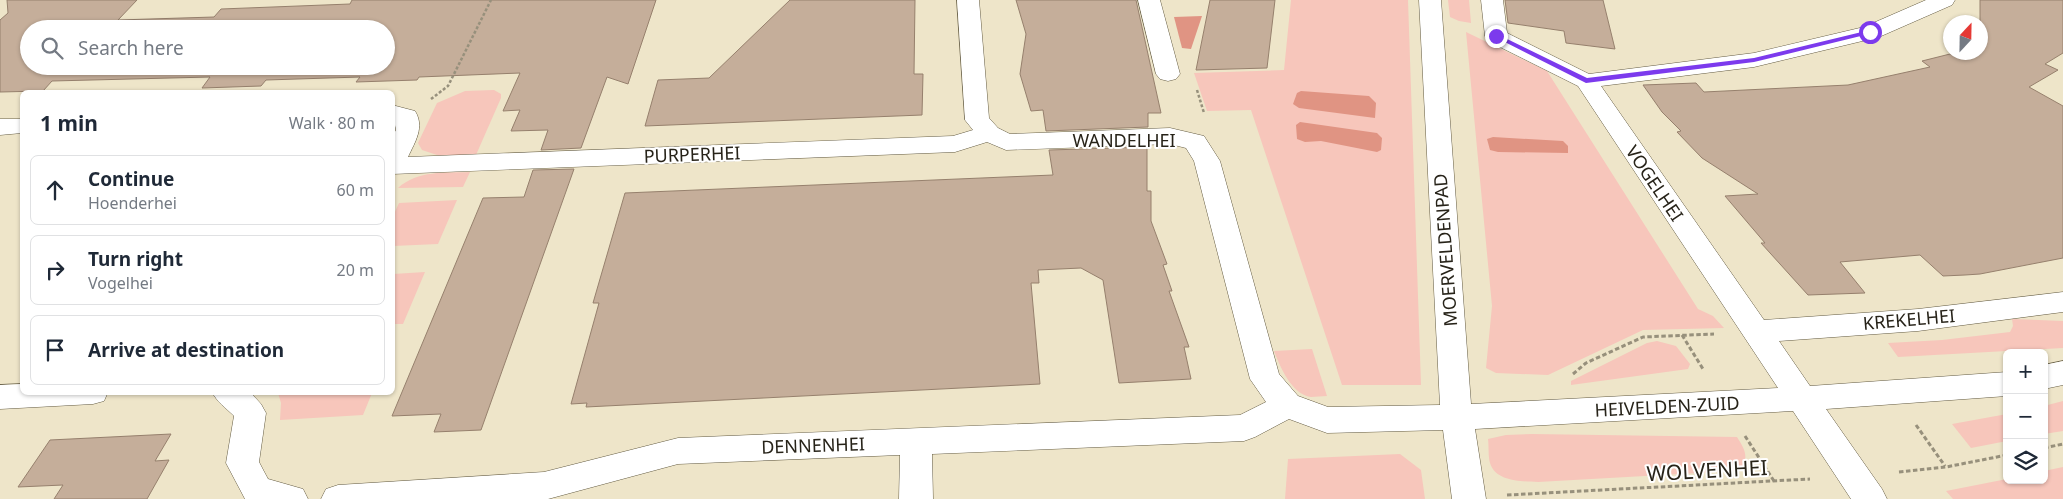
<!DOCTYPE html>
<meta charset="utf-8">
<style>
:root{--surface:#fff;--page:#f6f6f7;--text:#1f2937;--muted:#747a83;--line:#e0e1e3}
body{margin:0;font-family:"Noto Sans",sans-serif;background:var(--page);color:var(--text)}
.controls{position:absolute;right:15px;bottom:15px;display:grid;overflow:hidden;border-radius:8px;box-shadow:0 1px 4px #0004}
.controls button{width:45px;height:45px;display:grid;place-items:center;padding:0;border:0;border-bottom:1px solid var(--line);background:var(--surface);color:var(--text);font:25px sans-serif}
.compass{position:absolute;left:1943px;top:15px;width:45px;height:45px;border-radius:50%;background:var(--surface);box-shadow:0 1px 4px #0004;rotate:22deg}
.stop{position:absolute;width:15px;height:15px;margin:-11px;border:4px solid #7c3aed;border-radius:50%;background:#fff}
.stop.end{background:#7c3aed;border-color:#fff;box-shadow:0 1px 5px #0008}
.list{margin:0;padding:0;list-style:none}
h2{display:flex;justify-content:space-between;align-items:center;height:65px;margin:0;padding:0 20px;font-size:21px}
h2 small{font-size:16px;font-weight:400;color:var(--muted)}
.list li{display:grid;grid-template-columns:32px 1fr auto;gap:15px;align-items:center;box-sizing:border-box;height:70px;margin:0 10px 10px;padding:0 10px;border:1px solid var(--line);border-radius:8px}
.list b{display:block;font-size:19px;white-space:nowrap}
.list p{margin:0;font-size:16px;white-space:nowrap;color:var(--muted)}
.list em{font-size:16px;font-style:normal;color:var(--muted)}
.icon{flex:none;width:28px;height:28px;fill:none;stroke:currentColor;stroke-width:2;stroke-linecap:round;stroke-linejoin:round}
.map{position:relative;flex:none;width:2063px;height:499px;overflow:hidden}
.search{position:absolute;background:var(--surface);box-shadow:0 1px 4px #0004;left:20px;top:20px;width:375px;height:55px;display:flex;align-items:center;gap:12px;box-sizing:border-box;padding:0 18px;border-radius:28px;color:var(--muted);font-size:19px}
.panel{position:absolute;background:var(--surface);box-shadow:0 1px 4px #0004;left:20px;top:90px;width:375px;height:305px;border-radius:8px}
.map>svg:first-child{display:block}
</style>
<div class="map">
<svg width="2063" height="499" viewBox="0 0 2063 499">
<rect width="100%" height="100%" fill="#eee5c9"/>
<g fill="#f7c6bb">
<path d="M1291,0H1408L1421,385H1342L1251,110L1207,111L1194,73L1284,70Z"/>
<path d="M1448,0H1469L1471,23L1459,21L1450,17Z"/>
<path d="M1466,32L1547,71L1698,309L1713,316L1724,328L1643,330L1548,375L1496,373L1486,368L1492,306Z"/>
<path d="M494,90L501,94V98L476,155L440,156L422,150L418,143L437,103L465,91Z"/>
<path d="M470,172L463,187L398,188C418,170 445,173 470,172Z"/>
<path d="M457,200L438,244L393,246V216L399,203Z"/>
<path d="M425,272L403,324H393V274Z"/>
<path d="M2012,319L2063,321V348L1898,357L1888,343L1942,340L2010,332L2013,326Z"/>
<path d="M1657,341L1676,346L1690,364L1688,369L1571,385V381L1647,343Z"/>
<path d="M1312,349L1327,396C1322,396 1316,397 1311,397C1291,394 1280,366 1274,351Z"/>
<path d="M278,393V392L372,393L363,415L280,420L281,403Z"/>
<path d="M2063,401V431L2044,434V406Z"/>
<path d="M2007,414V441L1971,448L1952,424Z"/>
<path d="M1532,434L1737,437C1744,448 1749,456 1742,468L1734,471L1538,482C1521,481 1496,482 1490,463C1488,456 1489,446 1488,439L1506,435Z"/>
<path d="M1400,454L1421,470L1425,499H1285L1288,459Z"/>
<path d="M2063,467V499H1953L1946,491L2007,479L2044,480V471Z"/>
</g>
<g fill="#e09483">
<path d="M1202,16L1191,49L1182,48L1174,17Z"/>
<path d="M1301,91L1369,96L1376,103L1375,118L1299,108L1293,104L1297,93Z"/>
<path d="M1300,122L1377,133L1382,138L1381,150L1377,152L1321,141L1305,142L1297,139L1296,125Z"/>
<path d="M1493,137L1563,141L1568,146V153L1498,152L1490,150L1487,139Z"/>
</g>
<g fill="#c5ae9a" stroke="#96806d" fill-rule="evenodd">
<path d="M7,0H137L118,20L214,17L221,9L350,4L352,0H656L628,84L607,77L581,148L541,150L548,130L511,131L520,110L503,111L520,73L419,77L417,80L356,82L360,77L266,80L261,86L202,88L210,77L52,81L43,91L0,92V20L8,13ZM29,29H386V66H29Z"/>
<path d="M790,0H915L914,74H923L922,115L645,126L658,80L709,78Z"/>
<path d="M1016,0H1136L1161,113H1148V127L1046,131L1043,110L1031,111L1020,74L1026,34Z"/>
<path d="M1210,0H1275L1267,68L1196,70Z"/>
<path d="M1505,0H1603L1615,49L1566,43L1564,31L1508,23Z"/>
<path d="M1980,0H2063V53L2045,64L2058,70L2029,87L2063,106V258L1980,274L1965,275L1943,276L1920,255L1840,262L1865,293L1808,295L1761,243H1765L1725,196L1758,194L1702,158L1677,132L1681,131L1662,112L1643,85L1696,83L1704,92L1848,85L1930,67L1922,61L1958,52H1980Z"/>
<path d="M1147,147V191H1151V221L1167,264L1163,265L1172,291H1169L1189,347H1184L1191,379L1119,383L1103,280L1081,268L1038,270L1039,283H1031L1040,384L586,407L587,403L571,404L599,303H593L625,193L1053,175L1049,150Z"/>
<path d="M574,169L481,430L434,432L441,414L392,416L483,198L524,197L533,170Z"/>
<path d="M171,434L155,461L169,460L147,499H54L63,485L18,487L50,440Z"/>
</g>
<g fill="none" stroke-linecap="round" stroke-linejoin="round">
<g stroke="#645c43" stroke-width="1">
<g id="minor">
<path d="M957,0H979L989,118L998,128L1010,134L1170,128L1204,136L1220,161L1279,374L1298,396L1328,407L1440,405L1419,0H1441L1471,404L1778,388L1578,86L1488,41L1485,36L1481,0H1503L1507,33L1589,74L1754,53L1864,27L1926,0H1955L1952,5L1879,37L1754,67L1601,86L1764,320L1918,309L2063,292V312L1918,331L1779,341L1810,386L2007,372V396L1826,409L1882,489L1887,499H1851L1793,411L1475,429L1486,499H1452L1443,430L1327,433L1289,419L1255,437L1244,441L932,454L933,499H899L900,455L678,464L548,499H321L326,489L338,485L544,472L678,438L1240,415L1266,402L1250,379L1194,161L1186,148L1170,144L1006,150L987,142L955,152L392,174V137L396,130L394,120H392V105L415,111C425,127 415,142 408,157L953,136L973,130L965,120Z"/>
<path d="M1138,0H1160L1180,74L1176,79L1168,81L1160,79L1156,74Z"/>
<path d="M0,119H22V133L0,135Z"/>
<path d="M2063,361V385L2044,389V365Z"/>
<path d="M22,384V392H108L104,401L93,404L0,409V385Z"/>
<path d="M212,392H250L261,404L266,413L259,462L268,479L303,489L308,499H245L226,463L234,416C226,408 217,402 212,392Z"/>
</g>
</g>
<g stroke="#97907c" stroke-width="2.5" stroke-dasharray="3 2" stroke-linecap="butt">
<path d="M1197,90L1204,113"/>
<path d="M431,99L448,86L491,0"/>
</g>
<g stroke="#97907c" stroke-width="3" stroke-dasharray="4.5 2.5" stroke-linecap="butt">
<path d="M1682,335L1703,369"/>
<path d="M1573,374L1586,363L1643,337L1714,334"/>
<path d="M1916,425L1945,466"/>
<path d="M1745,436L1774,481"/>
<path d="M2044,448L2063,444"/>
<path d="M1899,472L1946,467L2007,455"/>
<path d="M1507,495L1810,479"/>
</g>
<use href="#minor" fill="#fff" fill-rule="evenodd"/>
</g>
<path fill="#7c3aed" d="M1870,30L1873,31V33L1754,62L1586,83L1493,36L1499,35L1587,78L1754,58Z"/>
<g text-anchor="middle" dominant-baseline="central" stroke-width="4" stroke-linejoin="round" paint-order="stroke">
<g font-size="18" fill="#272319" stroke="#fff">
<text x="1124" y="140">WANDELHEI</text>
<text transform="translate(692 154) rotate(-2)">PURPERHEI</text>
<text transform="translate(1655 183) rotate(56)">VOGELHEI</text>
<text transform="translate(1445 250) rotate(-94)">MOERVELDENPAD</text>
<text transform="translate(1909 319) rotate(-5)">KREKELHEI</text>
<text transform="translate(1667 406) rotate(-3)">HEIVELDEN-ZUID</text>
<text transform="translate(813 445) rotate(-2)">DENNENHEI</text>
</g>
<g font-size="21" fill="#272319" stroke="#fff">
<text transform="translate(1707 470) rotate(-3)">WOLVENHEI</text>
</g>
</g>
</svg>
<div class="controls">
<button>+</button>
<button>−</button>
<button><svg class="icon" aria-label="layers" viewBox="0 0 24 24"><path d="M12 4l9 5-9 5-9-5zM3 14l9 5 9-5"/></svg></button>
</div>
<svg class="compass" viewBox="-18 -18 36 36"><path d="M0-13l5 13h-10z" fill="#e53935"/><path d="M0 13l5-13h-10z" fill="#747a83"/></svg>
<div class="stop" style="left:1870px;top:32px"></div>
<div class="stop end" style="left:1496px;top:36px"></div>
<div class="search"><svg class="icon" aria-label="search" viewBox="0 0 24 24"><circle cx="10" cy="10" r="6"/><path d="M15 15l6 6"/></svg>Search here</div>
<section class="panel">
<h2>1 min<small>Walk · 80 m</small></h2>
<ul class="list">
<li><svg class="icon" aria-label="ahead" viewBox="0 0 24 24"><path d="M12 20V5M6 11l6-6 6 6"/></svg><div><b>Continue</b><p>Hoenderhei</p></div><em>60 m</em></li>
<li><svg class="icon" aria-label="right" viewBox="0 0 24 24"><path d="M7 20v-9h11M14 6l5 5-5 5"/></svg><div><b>Turn right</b><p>Vogelhei</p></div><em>20 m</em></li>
<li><svg class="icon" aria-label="arrive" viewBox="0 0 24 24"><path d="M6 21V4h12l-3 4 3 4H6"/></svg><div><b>Arrive at destination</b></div></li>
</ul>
</section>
</div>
